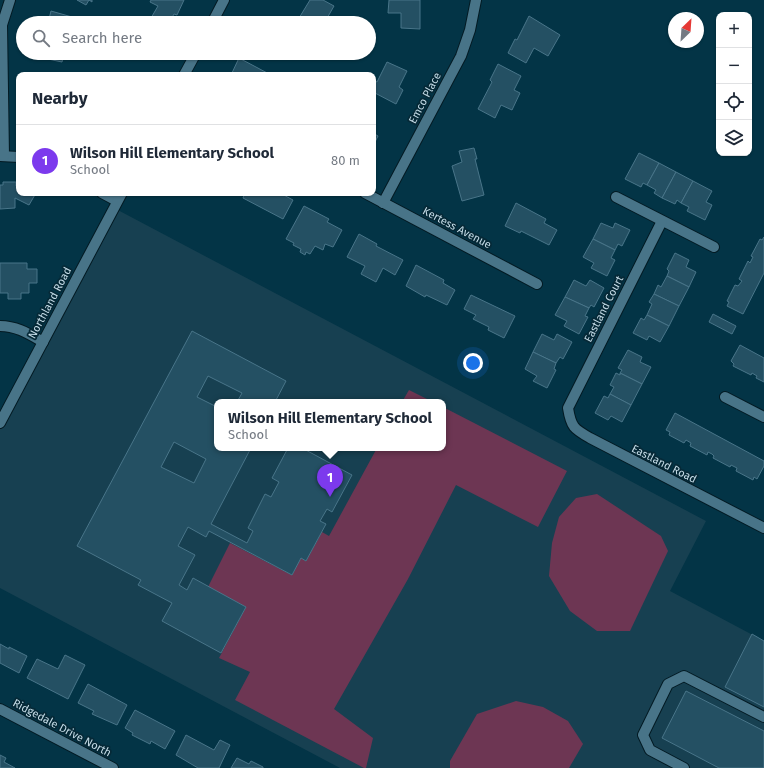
<!DOCTYPE html>
<meta charset="utf-8">
<style>
:root{--surface:#fff;--page:#f6f6f7;--text:#1f2937;--muted:#747a83;--line:#e0e1e3;--accent:#7c3aed}
body{margin:0;font-family:"Fira Sans",sans-serif;background:var(--page);color:var(--text)}
.controls{position:absolute;right:12px;top:12px;display:grid;overflow:hidden;border-radius:8px;box-shadow:0 1px 3px #0004}
.controls button{width:36px;height:36px;display:grid;place-items:center;padding:0;border:0;border-bottom:1px solid var(--line);background:var(--surface);color:var(--text);font:20px sans-serif}
.compass{position:absolute;left:668px;top:12px;width:36px;height:36px;border-radius:50%;background:var(--surface);box-shadow:0 1px 3px #0004;rotate:25deg}
.you{position:absolute;left:473px;top:363px;width:14px;height:14px;margin:-10px;border:3px solid #fff;border-radius:50%;background:#1a73e8;box-shadow:0 0 0 6px #1a73e833}
.badge{display:grid;place-items:center;width:26px;height:26px;border-radius:50%;background:var(--accent);color:#fff;font-size:13px;font-weight:700}
.pin{position:absolute;translate:-50% -33px;filter:drop-shadow(0 1px 2px #0008)}
.pin::after{content:'';position:absolute;top:21px;width:14px;height:12px;background:inherit;clip-path:polygon(0 0,100% 0,50% 100%)}
.popup{position:absolute;left:214px;top:399px;width:232px;height:52px;box-sizing:border-box;display:grid;place-content:center;border-radius:8px;background:var(--surface);filter:drop-shadow(0 1px 3px #0005);font-size:13px;white-space:nowrap;color:var(--muted)}
.popup b{font-size:15px;color:var(--text)}
.popup::after{content:'';position:absolute;left:50%;top:100%;margin-left:-8px;border:8px solid transparent;border-top-color:var(--surface)}
.list{margin:0;padding:0;list-style:none}
h2{display:flex;justify-content:space-between;align-items:center;height:52px;margin:0;padding:0 16px;font-size:17px}
h2 small{font-size:13px;font-weight:400;color:var(--muted)}
.list li{display:grid;grid-template-columns:26px 1fr auto;gap:12px;align-items:center;box-sizing:border-box;height:72px;padding:0 16px;border-top:1px solid var(--line)}
.list b{display:block;font-size:15px;white-space:nowrap}
.list p{margin:0;font-size:13px;white-space:nowrap;color:var(--muted)}
.list em{font-size:13px;font-style:normal;color:var(--muted)}
.icon{flex:none;width:22px;height:22px;fill:none;stroke:currentColor;stroke-width:2;stroke-linecap:round;stroke-linejoin:round}
.map{position:relative;flex:none;width:764px;height:768px;overflow:hidden}
.search{position:absolute;background:var(--surface);box-shadow:0 1px 3px #0004;left:16px;top:16px;width:360px;height:44px;display:flex;align-items:center;gap:10px;box-sizing:border-box;padding:0 14px;border-radius:22px;color:var(--muted);font-size:15px}
.panel{position:absolute;background:var(--surface);box-shadow:0 1px 3px #0004;left:16px;top:72px;width:360px;height:124px;border-radius:8px}
.map>svg:first-child{display:block}
</style>
<div class="map">
<svg width="764" height="768" viewBox="0 0 764 768">
<rect width="100%" height="100%" fill="#033446"/>
<path fill="#174051" fill-rule="evenodd" d="M114,208L706,521L670,591L764,641V768H340L0,588V423ZM217,402H443V448H217Z"/>
<g fill="#6d3653">
<path d="M409,390L433,402H402Z"/>
<path d="M443,407L567,471L538,527L456,485L408,579L334,709L373,738L366,768H364L235,700L250,672L219,658L246,607L208,587L230,543L292,575L301,558L306,561L322,532L329,536L377,448H443Z"/>
<path d="M597,494L661,536L668,551L630,631H597L570,611L549,576L552,543L559,517L576,498Z"/>
<path d="M516,701L543,707L568,721L583,744L569,768H450V761L477,714Z"/>
</g>
<g fill="#245063" stroke="#497589" fill-rule="evenodd">
<path d="M77,0H92V2L89,0L86,5Z"/>
<path d="M151,0H184L177,15L174,14L169,23H161L151,18L158,6L150,2Z"/>
<path d="M310,0H323L334,6L326,20L331,23H296Z"/>
<path d="M389,0H420V29L401,28V13H388Z"/>
<path d="M51,11L79,19L78,23H48Z"/>
<path d="M529,16L560,35L548,56L534,48L526,63L508,53L515,39L517,40Z"/>
<path d="M49,53H64L62,62L48,59Z"/>
<path d="M239,58L271,75H231Z"/>
<path d="M387,62L407,71L399,87L403,90L396,104L373,92V80L377,82Z"/>
<path d="M498,64L521,76L514,90L520,93L512,110L501,105L495,118L478,109L492,82L490,80Z"/>
<path d="M373,133L378,136L373,146Z"/>
<path d="M474,148L477,159H475L484,195L462,201L452,166L462,162L459,151Z"/>
<path d="M639,153L659,163L647,185L643,183L641,187L625,179Z"/>
<path d="M659,163L676,172L662,198L654,193L656,190L647,185Z"/>
<path d="M676,172L693,181L681,203L677,200L675,204L662,198Z"/>
<path d="M693,181L712,191L706,202L712,205L705,220L687,211L689,207L681,203Z"/>
<path d="M3,182H16V186L19,187V193H36L29,205L15,198V208L0,209V185H3Z"/>
<path d="M245,193H280L293,200L283,219L243,198Z"/>
<path d="M516,203L546,219L544,223L557,230L549,245L521,231L520,233L505,226Z"/>
<path d="M304,206L329,219L327,222L342,230L333,247L325,244L323,250L315,246L310,254L306,252L305,255L300,252L301,249L293,245L294,243L286,239Z"/>
<path d="M601,223L613,228L615,223L630,230L622,246L618,244L615,250L593,239Z"/>
<path d="M359,234L377,244L376,246L403,260L395,275L383,268L376,282L361,274L365,266L347,257Z"/>
<path d="M764,237V273L743,314L727,306L729,302L727,301L735,285L738,286L742,281L739,279L748,261L750,263L753,257L751,256L760,239L762,240Z"/>
<path d="M593,239L615,250L611,258L615,260L607,276L591,268L594,263L583,257Z"/>
<path d="M675,253L689,260L686,267L696,272L689,287L667,276L669,271L667,269Z"/>
<path d="M0,263H27V269H37V283H29V293H21V299H8V293H0Z"/>
<path d="M416,265L444,280L443,283L455,290L447,305L426,295L425,297L406,286Z"/>
<path d="M667,276L689,287L679,306L654,294L658,285L661,287Z"/>
<path d="M574,280L586,286L590,280L604,288L594,307L591,305L589,308L565,297Z"/>
<path d="M654,294L679,306L669,326L647,315L652,304L649,302Z"/>
<path d="M471,295L515,316L504,338L488,330L489,327L473,319L476,315L464,309Z"/>
<path d="M565,297L589,308L585,316L588,317L579,334L564,326L567,321L555,315Z"/>
<path d="M713,314L736,326L732,334L709,322Z"/>
<path d="M647,315L669,326L660,342L649,336L647,340L633,333L641,318L644,320Z"/>
<path d="M192,331L286,381L275,402H237L242,393L208,376L197,397L217,407V448H251L211,524L247,543L253,531L248,528L265,494L271,497L279,482L272,478L288,448H302L352,475L332,512L327,509L320,521L326,524L306,561L301,558L292,575L209,531L206,537L188,527L178,546L195,555L179,585L187,590L193,578L246,607L221,653L162,621L172,603L138,585L141,580L77,546ZM174,442L206,459L194,483L161,467Z"/>
<path d="M542,334L554,340L557,334L572,342L563,359L560,357L556,363L533,352Z"/>
<path d="M740,345L764,358V382L756,378L757,376L752,373L751,375L733,366L734,364L731,361Z"/>
<path d="M628,350L642,357L640,362L651,367L642,384L620,373L622,370L618,368Z"/>
<path d="M533,352L556,363L554,369L556,370L547,388L533,381L537,376L525,369Z"/>
<path d="M616,373L620,375V373L642,384L631,405L610,394L614,387L610,385Z"/>
<path d="M610,394L631,405L622,422L611,416L608,420L595,413L604,396L608,398Z"/>
<path d="M675,413L764,461V466L757,479L754,477L753,480L736,471L737,468L731,465L730,467L713,458L714,456L712,454L708,452L707,455L690,446L691,443L686,440L684,443L669,435L670,432L666,430Z"/>
<path d="M752,634L764,641V707L725,687Z"/>
<path d="M0,644L9,649V647L27,656L19,673L0,663Z"/>
<path d="M65,655L85,665L68,699L27,678L37,659L58,669Z"/>
<path d="M88,684L127,705L117,725L92,714L94,711L78,703Z"/>
<path d="M686,691L764,731V768H719L662,738Z"/>
<path d="M135,710L175,731L165,749L151,741L150,744L132,735L133,733L125,728Z"/>
<path d="M186,735L214,750L220,740L230,745L219,768H198L176,755Z"/>
<path d="M0,755L6,758L4,762L15,768H0Z"/>
<path d="M237,758L249,764L251,761L263,767V768H231Z"/>
</g>
<g fill="none" stroke-linecap="round" stroke-linejoin="round">
<g stroke="#031a23" stroke-width="12">
<g id="minor">
<path d="M212,23L224,0"/>
<path d="M184,75L196,53"/>
<path d="M0,156L19,157"/>
<path d="M4,156L2,25L10,0"/>
<path d="M102,193L117,201"/>
<path d="M365,193L537,284"/>
<path d="M616,197L714,247"/>
<path d="M383,203L461,56L470,30L476,0"/>
<path d="M662,221L568,408C571,427 574,429 590,438L764,528"/>
<path d="M0,326C17,326 29,334 43,342"/>
<path d="M725,397L764,417"/>
<path d="M0,423L122,193"/>
<path d="M0,709L113,768"/>
<path d="M684,768L650,750L643,735L668,684L684,676L764,717"/>
</g>
</g>
<use href="#minor" stroke="#487488" stroke-width="10"/>
</g>
<g text-anchor="middle" dominant-baseline="central" stroke-width="3.5" stroke-linejoin="round" paint-order="stroke">
<g font-size="11" fill="#c5dce7" stroke="#062937">
<text transform="translate(425 98) rotate(-62)">Emco Place</text>
<text transform="translate(457 228) rotate(28)">Kertess Avenue</text>
<text transform="translate(50 303) rotate(-62)">Northland Road</text>
<text transform="translate(604 309) rotate(-63)">Eastland Court</text>
<text transform="translate(664 464) rotate(27)">Eastland Road</text>
<text transform="translate(62 728) rotate(28)">Ridgedale Drive North</text>
</g>
</g>
</svg>
<div class="controls">
<button>+</button>
<button>−</button>
<button><svg class="icon" aria-label="locate" viewBox="0 0 24 24"><circle cx="12" cy="12" r="6"/><path d="M12 2v4M12 18v4M2 12h4M18 12h4"/></svg></button>
<button><svg class="icon" aria-label="layers" viewBox="0 0 24 24"><path d="M12 4l9 5-9 5-9-5zM3 14l9 5 9-5"/></svg></button>
</div>
<svg class="compass" viewBox="-18 -18 36 36"><path d="M0-13l5 13h-10z" fill="#e53935"/><path d="M0 13l5-13h-10z" fill="#747a83"/></svg>
<div class="you"></div>
<div class="pin badge" style="left:330px;top:497px">1</div>
<div class="popup"><b>Wilson Hill Elementary School</b>School</div>
<div class="search"><svg class="icon" aria-label="search" viewBox="0 0 24 24"><circle cx="10" cy="10" r="6"/><path d="M15 15l6 6"/></svg>Search here</div>
<section class="panel">
<h2>Nearby<small></small></h2>
<ul class="list">
<li><span class="badge">1</span><div><b>Wilson Hill Elementary School</b><p>School</p></div><em>80 m</em></li>
</ul>
</section>
</div>
